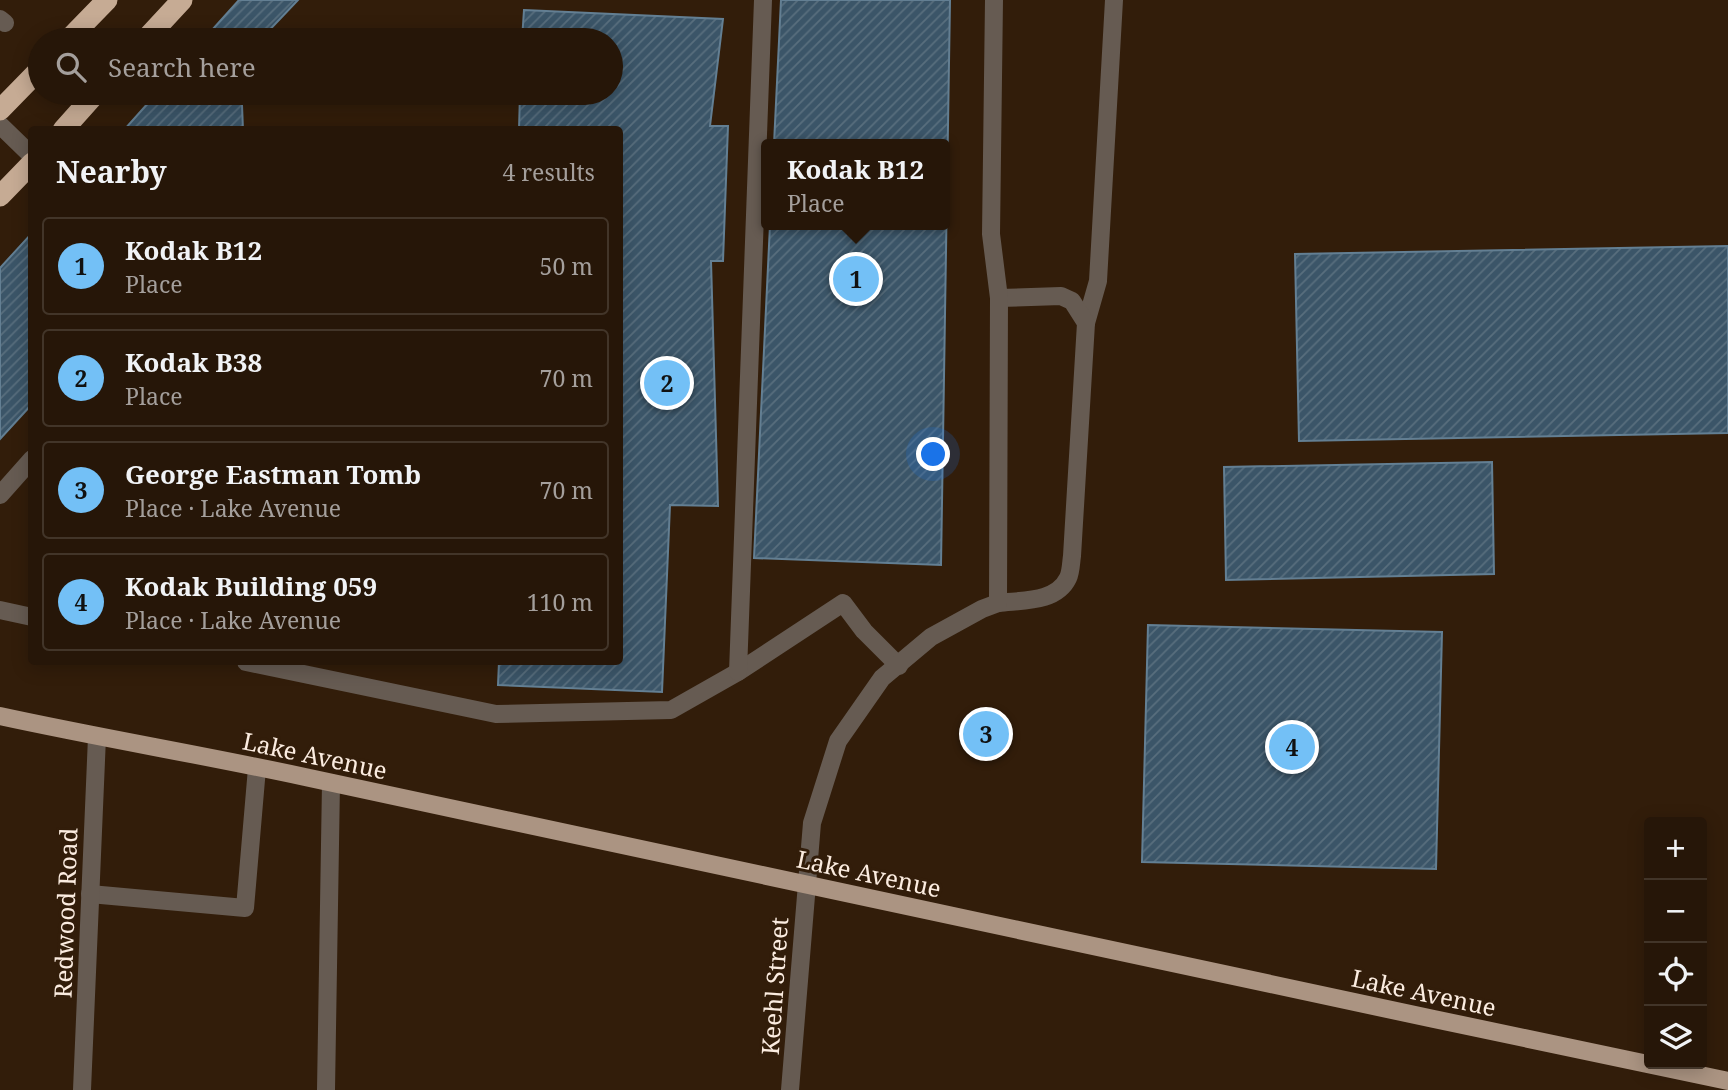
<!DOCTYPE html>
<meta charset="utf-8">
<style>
:root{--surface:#261608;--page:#2e1f12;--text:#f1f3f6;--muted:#a49f9c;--line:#423529;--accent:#73c0f6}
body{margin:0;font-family:"Noto Serif",serif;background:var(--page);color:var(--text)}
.controls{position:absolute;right:21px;bottom:21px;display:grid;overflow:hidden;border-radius:7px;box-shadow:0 4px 18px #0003}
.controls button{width:63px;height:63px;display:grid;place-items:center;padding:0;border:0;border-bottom:2px solid var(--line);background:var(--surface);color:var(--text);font:35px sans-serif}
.you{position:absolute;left:934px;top:455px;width:24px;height:24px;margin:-18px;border:5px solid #fff;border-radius:50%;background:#1a73e8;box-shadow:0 0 0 10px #1a73e833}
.badge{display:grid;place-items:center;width:46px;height:46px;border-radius:50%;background:var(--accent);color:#111;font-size:23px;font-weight:700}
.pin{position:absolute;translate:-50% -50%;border:4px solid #fff;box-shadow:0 2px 7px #0006}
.popup{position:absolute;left:761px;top:139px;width:189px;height:91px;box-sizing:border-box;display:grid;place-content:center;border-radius:7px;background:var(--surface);filter:drop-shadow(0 2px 5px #0005);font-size:23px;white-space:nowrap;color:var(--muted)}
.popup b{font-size:26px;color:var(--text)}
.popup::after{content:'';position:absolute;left:50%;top:100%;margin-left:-14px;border:14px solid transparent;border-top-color:var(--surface)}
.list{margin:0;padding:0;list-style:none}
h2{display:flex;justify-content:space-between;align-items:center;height:91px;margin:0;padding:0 28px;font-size:30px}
h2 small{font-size:23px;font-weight:400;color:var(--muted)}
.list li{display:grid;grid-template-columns:46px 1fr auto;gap:21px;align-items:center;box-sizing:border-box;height:98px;margin:0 14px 14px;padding:0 14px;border:2px solid var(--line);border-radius:7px}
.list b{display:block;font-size:26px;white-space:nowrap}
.list p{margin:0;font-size:23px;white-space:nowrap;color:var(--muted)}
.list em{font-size:23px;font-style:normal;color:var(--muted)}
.icon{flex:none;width:38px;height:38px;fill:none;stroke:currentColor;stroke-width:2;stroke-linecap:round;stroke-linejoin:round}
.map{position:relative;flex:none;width:1728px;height:1090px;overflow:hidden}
.search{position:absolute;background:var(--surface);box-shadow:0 4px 18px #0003;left:28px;top:28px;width:595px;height:77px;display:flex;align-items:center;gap:18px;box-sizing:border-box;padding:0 24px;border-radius:38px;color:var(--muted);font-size:26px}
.panel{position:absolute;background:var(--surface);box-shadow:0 4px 18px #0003;left:28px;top:126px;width:595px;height:539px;border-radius:7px}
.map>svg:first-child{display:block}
</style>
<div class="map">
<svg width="1728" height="1090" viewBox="0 0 1728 1090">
<defs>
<pattern id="building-hatch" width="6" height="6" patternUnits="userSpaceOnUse" patternTransform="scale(1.75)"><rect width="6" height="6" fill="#3b5568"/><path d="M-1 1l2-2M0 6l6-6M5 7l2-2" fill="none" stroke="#586e7d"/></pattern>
</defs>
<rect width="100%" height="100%" fill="#321d0a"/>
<g fill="url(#building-hatch)" stroke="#637f93" stroke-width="2">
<path d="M239,0H298L260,40H203Z"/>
<path d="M781,0H950L941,565L754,558L770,225H945V144H774Z"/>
<path d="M524,10L723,19L710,126H728L723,261H711L718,506L670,505L662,692L498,685L499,662H620V130H519L520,93H611V40H522Z"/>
<path d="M157,93H229L242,105L243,130H124Z"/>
<path d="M32,233V404L0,439V268Z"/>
<path d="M1728,246V433L1299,441L1295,254Z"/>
<path d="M1492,462L1494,574L1226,580L1224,467Z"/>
<path d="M1148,625L1442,632L1436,869L1142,862Z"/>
</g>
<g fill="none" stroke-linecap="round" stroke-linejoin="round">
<g stroke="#665b52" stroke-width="18">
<path d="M0,19L5,23"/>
<path d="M0,125L32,156"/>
<path d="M1086,323L1098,281L1114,0"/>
<path d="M0,495L32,459"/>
<path d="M998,603C1021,600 1056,603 1068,578C1071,572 1071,562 1072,556L1086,323L1072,301L1061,296L999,298"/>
<path d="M0,610L32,617"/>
<path d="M246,662L496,714L671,710L738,672L843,603L864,631L899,666"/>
<path d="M738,672L763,0"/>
<path d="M90,894L245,908L257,768"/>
<path d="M82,1090L97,737"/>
<path d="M326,1090L331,783"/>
<path d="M790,1090L812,823L838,741L882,678L931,637L982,609L998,603L999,298L991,234L994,0"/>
</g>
<path stroke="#ab9482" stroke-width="18" d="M0,716C101,738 203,755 305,777C779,877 1253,982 1728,1081"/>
<g stroke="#c6ab94" stroke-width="21">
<path d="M68,40L107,0"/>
<path d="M145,40L182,0"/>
<path d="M0,110L40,69"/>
<path d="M63,130L96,93"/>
<path d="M0,196L32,163"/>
</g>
</g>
<g text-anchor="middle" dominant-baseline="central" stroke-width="6" stroke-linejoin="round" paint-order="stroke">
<g font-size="24" fill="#fbece0" stroke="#321d0a">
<text transform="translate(315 755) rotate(12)">Lake Avenue</text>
<text transform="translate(869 873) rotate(12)">Lake Avenue</text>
<text transform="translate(65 913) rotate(-88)">Redwood Road</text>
<text transform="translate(774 986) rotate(-86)">Keehl Street</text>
<text transform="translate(1424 992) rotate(12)">Lake Avenue</text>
</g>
</g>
</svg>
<div class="controls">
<button>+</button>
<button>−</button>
<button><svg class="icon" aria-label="locate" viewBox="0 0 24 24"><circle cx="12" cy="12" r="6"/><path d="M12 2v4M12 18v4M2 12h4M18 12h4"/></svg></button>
<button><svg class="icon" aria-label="layers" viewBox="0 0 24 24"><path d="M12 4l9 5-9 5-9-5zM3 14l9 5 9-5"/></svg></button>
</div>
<div class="you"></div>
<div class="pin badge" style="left:856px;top:279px">1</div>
<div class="popup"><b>Kodak B12</b>Place</div>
<div class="pin badge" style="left:667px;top:383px">2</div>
<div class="pin badge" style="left:986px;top:734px">3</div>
<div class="pin badge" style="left:1292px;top:747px">4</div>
<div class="search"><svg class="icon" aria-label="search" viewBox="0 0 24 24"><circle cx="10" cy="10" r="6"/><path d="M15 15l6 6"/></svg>Search here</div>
<section class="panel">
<h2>Nearby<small>4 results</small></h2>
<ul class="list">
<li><span class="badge">1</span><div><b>Kodak B12</b><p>Place</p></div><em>50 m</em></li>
<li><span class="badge">2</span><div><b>Kodak B38</b><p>Place</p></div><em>70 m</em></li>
<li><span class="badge">3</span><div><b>George Eastman Tomb</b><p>Place · Lake Avenue</p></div><em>70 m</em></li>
<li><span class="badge">4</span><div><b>Kodak Building 059</b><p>Place · Lake Avenue</p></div><em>110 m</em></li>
</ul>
</section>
</div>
